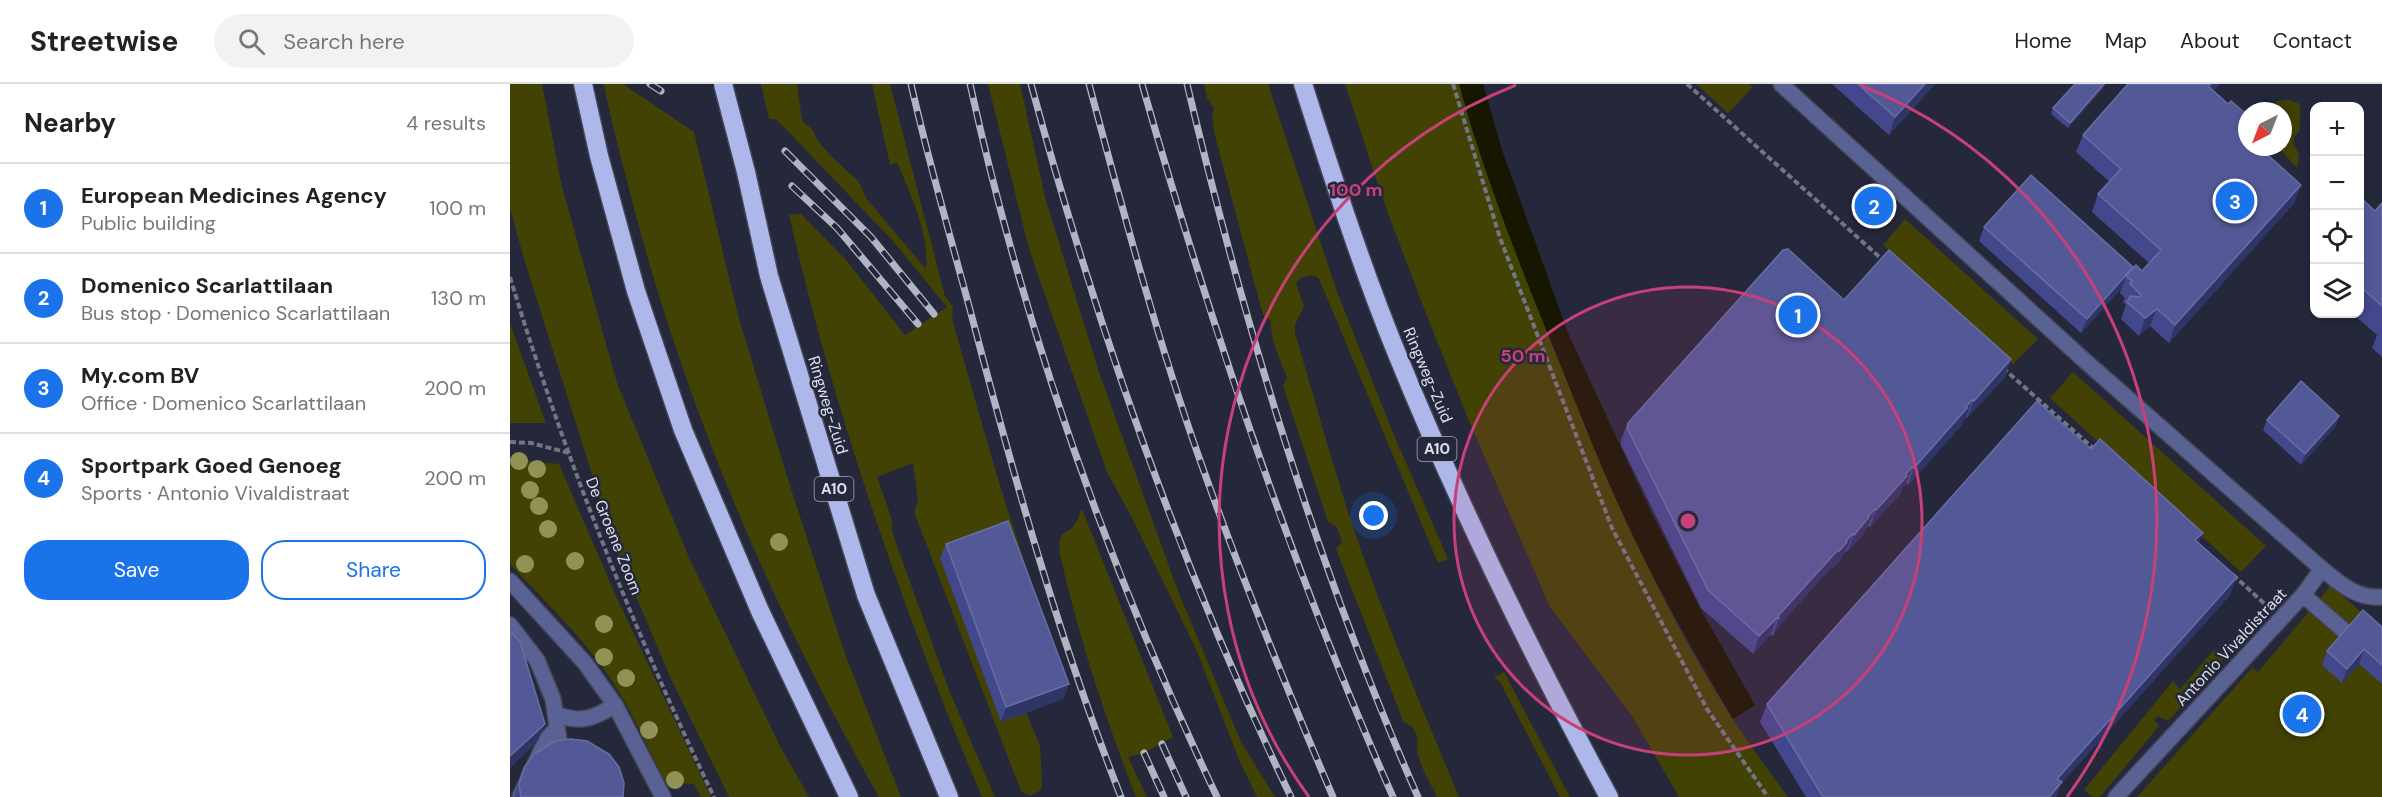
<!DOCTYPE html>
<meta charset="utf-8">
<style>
:root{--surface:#fff;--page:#f2f2f2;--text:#222;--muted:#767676;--line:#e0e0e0;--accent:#1a73e8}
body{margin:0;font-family:"DM Sans",sans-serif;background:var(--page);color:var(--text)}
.controls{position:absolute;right:18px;top:18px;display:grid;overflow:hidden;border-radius:12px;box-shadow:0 3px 9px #0003}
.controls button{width:54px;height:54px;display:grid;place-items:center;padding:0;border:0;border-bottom:2px solid var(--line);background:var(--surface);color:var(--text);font:30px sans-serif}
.compass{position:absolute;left:1728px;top:18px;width:54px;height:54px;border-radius:50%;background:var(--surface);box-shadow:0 3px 9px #0003;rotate:222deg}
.you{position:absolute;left:864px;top:432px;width:21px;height:21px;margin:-15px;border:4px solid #fff;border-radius:50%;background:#1a73e8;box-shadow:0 0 0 9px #1a73e833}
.badge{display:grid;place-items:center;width:39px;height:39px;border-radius:50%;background:var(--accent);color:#fff;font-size:20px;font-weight:700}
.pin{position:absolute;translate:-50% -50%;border:3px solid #fff;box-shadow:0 2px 6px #0006}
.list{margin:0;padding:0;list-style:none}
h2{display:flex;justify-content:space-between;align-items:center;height:78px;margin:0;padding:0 24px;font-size:26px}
h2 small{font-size:20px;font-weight:400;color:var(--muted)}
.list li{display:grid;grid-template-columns:39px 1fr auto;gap:18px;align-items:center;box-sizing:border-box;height:90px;padding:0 24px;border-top:2px solid var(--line)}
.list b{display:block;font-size:22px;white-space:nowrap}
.list p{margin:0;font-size:20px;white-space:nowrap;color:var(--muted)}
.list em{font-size:20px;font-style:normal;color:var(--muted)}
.actions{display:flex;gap:12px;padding:18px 24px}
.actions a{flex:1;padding:14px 0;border:2px solid var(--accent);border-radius:24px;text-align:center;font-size:21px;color:var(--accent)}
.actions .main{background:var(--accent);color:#fff}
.icon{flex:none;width:33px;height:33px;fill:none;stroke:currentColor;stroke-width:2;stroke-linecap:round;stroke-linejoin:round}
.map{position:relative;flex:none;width:1872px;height:713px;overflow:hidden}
header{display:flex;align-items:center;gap:36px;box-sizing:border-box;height:84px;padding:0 30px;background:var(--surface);border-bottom:2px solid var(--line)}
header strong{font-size:28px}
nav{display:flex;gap:33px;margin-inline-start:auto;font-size:21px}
.search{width:420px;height:54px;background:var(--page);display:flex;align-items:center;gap:15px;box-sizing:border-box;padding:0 21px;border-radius:33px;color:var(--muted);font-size:22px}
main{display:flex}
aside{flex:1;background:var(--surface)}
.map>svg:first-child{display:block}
</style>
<header>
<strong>Streetwise</strong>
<div class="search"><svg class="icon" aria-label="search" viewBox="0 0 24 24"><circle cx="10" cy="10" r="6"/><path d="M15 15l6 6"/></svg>Search here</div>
<nav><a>Home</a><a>Map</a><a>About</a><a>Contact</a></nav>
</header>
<main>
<aside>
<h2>Nearby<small>4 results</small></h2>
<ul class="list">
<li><span class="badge">1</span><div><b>European Medicines Agency</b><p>Public building</p></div><em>100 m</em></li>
<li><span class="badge">2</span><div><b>Domenico Scarlattilaan</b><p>Bus stop · Domenico Scarlattilaan</p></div><em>130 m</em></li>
<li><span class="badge">3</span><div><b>My.com BV</b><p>Office · Domenico Scarlattilaan</p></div><em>200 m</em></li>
<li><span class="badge">4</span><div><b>Sportpark Goed Genoeg</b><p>Sports · Antonio Vivaldistraat</p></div><em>200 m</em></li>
</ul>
<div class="actions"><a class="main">Save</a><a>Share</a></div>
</aside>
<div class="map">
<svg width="1872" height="713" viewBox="0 0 1872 713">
<rect width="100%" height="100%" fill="#25283b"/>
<g fill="#424205">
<path d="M0,0H32L52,103L107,299L180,476L271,664L299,713H219L161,595L104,460L14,175L0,124Z"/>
<path d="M94,0H113L184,48L229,235L280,402L335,570L391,713H369C260,521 172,316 118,101C110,68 100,34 94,0Z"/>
<path d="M251,0H287L292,37L302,45L308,57L320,71L349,98L356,114L416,185C419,147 401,113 387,78L380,81L362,0H380L435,212L443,223L442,235L487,392L552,596L431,474L491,637L516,628L530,662L532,701L531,706L520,712L511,707L404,428L408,417L403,379L367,393L382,436V448L439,606L485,713H472C392,525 325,331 279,131L285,130L288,131L290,129L336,176L395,251L437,223L382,156L272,41L265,35H259Z"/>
<path d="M478,0H510L536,117L590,291L668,507L731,658L765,713H747L730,678L686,565L622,434L597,388L519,165Z"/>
<path d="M694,0H758L826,205L881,344L938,475L928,479L810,197L807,193L801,191L790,194L786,199L794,222L785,241V249C803,309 819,369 838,428C870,525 910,619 949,713H927C920,697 903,673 908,656C905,648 904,640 894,639L826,465L832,458L827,443L818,438L773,302L777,294L763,257L760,236L753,231L705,52L702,33L704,24L697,14Z"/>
<path d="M835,0H949C974,90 1009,178 1044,264C1095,391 1148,520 1223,635C1240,662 1259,687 1278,713H1169L1122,632L1040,523L959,337L913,222L872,113Z"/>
<path d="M1186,0H1239L1243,3L1218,29Z"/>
<path d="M1779,16L1790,20V47L1784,53V61L1789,70L1787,84L1768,63H1773V27H1762L1767,17Z"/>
<path d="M1395,135L1528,255L1503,280L1373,161Z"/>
<path d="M0,239L36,339H0Z"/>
<path d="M1563,288L1756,462L1731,488L1540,314Z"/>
<path d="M0,375L49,380L105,510L201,713H191L184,700L155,698C137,662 121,624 98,591C70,551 34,516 0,480Z"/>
<path d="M572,425L663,653L634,669L618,673L637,713H626C595,634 569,554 550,471C547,441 558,454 566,438C569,434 569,429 572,425Z"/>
<path d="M1821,501L1872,547V713H1627L1742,584L1748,588Z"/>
<path d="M1704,566L1714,575L1658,637L1648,632L1644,636L1649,642L1590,713H1582L1574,706L1663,597L1670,605Z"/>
<path d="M994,588L1060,713H1050L990,598L984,593Z"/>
</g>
<path fill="#171600" d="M949,0H973L992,66L1058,249L1139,424L1191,526L1245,621L1223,635C1188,575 1153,515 1123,452C1091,386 1065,316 1037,248C1004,166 972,84 949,0Z"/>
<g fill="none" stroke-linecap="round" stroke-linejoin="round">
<g stroke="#424557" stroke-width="18">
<g id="lane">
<path d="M0,497L75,579L105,621L153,713"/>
<path d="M1793,511L1838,550"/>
<path d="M0,541L27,576L43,615L50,663L46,674"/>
<path d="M46,630C70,640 85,634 105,621"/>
<path d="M10,713L36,656L46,645"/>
</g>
</g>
<g stroke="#424557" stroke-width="18">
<g id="street">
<path d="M1271,0L1574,276L1812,485C1831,500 1846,515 1872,513"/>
<path d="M1606,713L1793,511L1812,485"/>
</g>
</g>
<g stroke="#424557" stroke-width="21">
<g id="highway">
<path d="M73,0L89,72L126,207L173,346L250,527L339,713"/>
<path d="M793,0C822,91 851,182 887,270C949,422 1021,569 1099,713"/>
<path d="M236,88L259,192L356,511L439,713"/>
</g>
</g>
<g stroke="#727586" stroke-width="4" stroke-dasharray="6 3" stroke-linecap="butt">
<path d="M943,0L990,154L1102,444L1197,625L1258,713"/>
<path d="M1177,0L1374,177"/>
<path d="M0,193C54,371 123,545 204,713"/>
<path d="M1493,284L1584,365"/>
<path d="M0,358L21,359L59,369"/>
<path d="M1723,491L1755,520"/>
</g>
<use href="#lane" stroke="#5a6294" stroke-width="15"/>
<use href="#street" stroke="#5a6294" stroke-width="15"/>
<use href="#highway" stroke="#aeb7e9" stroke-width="18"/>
<g stroke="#b1b4c2" stroke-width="7">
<g id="rail">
<path d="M140,0L151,7"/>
<path d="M401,0C419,80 442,158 463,237C505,397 550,558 611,713"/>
<path d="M460,0C514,245 599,486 707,713"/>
<path d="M521,0C587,244 671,485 781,713"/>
<path d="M579,0C613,127 647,255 691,379C731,492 776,603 823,713"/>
<path d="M632,0C701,242 781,483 883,713"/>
<path d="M677,0C735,243 807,484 908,713"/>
<path d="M275,67L361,153L424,230"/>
<path d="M282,102L327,144L408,240"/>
<path d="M652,660L676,713"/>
<path d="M634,669L654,713"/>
</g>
</g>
<use href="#rail" stroke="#25283b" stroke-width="4.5" stroke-dasharray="14" stroke-linecap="butt"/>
<g stroke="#424557" stroke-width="21" stroke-linecap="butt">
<path id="highway-bridge" d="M213,0L236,88"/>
</g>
<use href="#highway-bridge" stroke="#aeb7e9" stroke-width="18"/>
</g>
<g fill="#919356">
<circle cx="9" cy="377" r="9"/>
<circle cx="27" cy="385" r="9"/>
<circle cx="20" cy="406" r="9"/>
<circle cx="29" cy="422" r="9"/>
<circle cx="38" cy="445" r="9"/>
<circle cx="269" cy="458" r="9"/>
<circle cx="65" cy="477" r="9"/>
<circle cx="15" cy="480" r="9"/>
<circle cx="94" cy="540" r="9"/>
<circle cx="94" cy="573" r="9"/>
<circle cx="116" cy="594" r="9"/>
<circle cx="139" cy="646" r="9"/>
<circle cx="165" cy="696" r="9"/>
</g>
<g fill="#43488c">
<path d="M1322,0H1425L1379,51Z"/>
<path d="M1565,0H1595L1594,3L1558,44L1541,30L1543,24Z"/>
<path d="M1704,7L1718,20L1736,30L1734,35L1737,63L1785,118L1659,259L1640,242L1629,252L1611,235L1616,221L1613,218L1615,214L1610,209L1612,204L1571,249L1469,157L1474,143L1623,183L1632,187L1639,179L1582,128L1588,110L1600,98L1566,68L1573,51Z"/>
<path d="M1850,117L1865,127L1872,119V273L1862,264L1867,251L1843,230H1850Z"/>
<path d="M1804,185V195L1802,193Z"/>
<path d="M1334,216L1501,275L1495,293L1457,334L1456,333L1453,337L1451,342L1398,401L1396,400L1392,404L1391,409L1360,443L1358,442L1355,446L1353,451L1337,468L1336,467L1332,471L1331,476L1323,484H1321L1299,508L1265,547L1263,552L1260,551L1243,570L1191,524L1111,361V356L1118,339Z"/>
<path d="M1829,332L1826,342L1791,381L1753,346L1757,336Z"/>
<path d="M436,460L559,600L553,615L491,638L430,474Z"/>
<path d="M1689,460L1720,511L1550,701L1546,713H1296L1250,638L1257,620Z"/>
<path d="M1872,543V600L1849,580L1832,599L1812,581L1817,567Z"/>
<path d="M14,684L113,713H4Z"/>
</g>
<g fill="#303567">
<path d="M1415,0H1425L1379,51L1385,33Z"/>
<path d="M1594,0H1595L1594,3L1558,44L1560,39Z"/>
<path d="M1701,0H1710L1692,20L1698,2Z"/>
<path d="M1791,101L1785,118L1659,259L1665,241Z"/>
<path d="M1623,183L1616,192L1612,204L1571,249L1577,235Z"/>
<path d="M1647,225L1640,242L1629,252L1635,234Z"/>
<path d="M1501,275L1495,293L1457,334L1464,317Z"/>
<path d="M1462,316L1456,333L1453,337L1451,342L1398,401L1404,384Z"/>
<path d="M1829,332L1826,342L1791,381L1795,370Z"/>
<path d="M1402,383L1396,400L1392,404L1391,409L1360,443L1366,426Z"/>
<path d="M1365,425L1358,442L1355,446L1353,451L1337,468L1344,451Z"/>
<path d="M1693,449L1686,466L1685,456Z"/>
<path d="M1342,450L1336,467L1332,471L1331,476L1323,484H1321L1265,547L1269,534L1268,532Z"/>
<path d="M1727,493L1720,511L1550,701L1546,713H1539L1547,695Z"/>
<path d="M1267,534L1260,551L1243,570L1249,552Z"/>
<path d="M1854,565L1849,580L1832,599L1837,585Z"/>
<path d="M559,600L553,615L491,638L496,623Z"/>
<path d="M35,640L28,657L0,684V672Z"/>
</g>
<g fill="#535997" stroke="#686ea4" stroke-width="1.5">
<path d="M1348,0H1415L1385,33Z"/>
<path d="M1565,0H1594L1560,39L1543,24Z"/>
<path d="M1618,0H1701L1698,2L1718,20L1721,17L1736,30L1733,34L1737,37V63H1749L1791,101L1665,241L1647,225L1635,234L1617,218L1620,212L1629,213L1631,211L1620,200L1622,197L1616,192L1626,181L1632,187L1651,166L1588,110L1611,85L1573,51Z"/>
<path d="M1521,91L1623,183L1577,235L1474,143Z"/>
<path d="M1852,115L1865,127L1872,119V222L1850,202V117Z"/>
<path d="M1278,165L1334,216L1379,166L1501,275L1464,317L1462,316L1456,323L1457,324L1404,384L1402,383L1396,390L1397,392L1366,426L1365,425L1358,432L1359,433L1344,451L1342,450L1336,457L1337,458L1329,467H1327L1306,490L1268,532L1269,534H1267L1249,552L1198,506L1117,344L1118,339L1273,166Z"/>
<path d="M1791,297L1829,332L1795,370L1757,336Z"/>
<path d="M1527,317L1581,365L1590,355L1693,449L1685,456L1727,493L1547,695L1552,698L1539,713H1313L1257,620Z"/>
<path d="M498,437L559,600L496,623L436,460Z"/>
<path d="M1853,526L1872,543V581L1854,565L1837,585L1817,567Z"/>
<path d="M0,547L10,558L35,640L0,672Z"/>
<path d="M61,655L77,657L99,670L109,683L114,699L113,713H11L9,700L14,684L24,670L45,657Z"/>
</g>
<circle cx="1178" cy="437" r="234" fill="#c74078" fill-opacity=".12"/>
<g fill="none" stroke="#c74078" stroke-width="3">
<circle cx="1178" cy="437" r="234"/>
<path d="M799 713A469 469 0 0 1 1006 1M1350 1A469 469 0 0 1 1557 713"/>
</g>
<g text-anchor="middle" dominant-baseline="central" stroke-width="5" stroke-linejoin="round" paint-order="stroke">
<g fill="#25283b" stroke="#a5a8b7" stroke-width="1.5">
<rect x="907.5" y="353" width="39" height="24" rx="4.5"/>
<rect x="304.5" y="393" width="39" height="24" rx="4.5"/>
</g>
<g font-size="15" font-weight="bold" fill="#dcdfec">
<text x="927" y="365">A10</text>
<text x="324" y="405">A10</text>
</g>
<g font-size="16" fill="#dcdfec" stroke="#25283b">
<text transform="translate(918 291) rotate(67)">Ringweg-Zuid</text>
<text transform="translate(318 321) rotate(73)">Ringweg-Zuid</text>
<text transform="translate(104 452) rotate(68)">De Groene Zoom</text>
<text transform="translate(1721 563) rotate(-47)">Antonio Vivaldistraat</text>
</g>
</g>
<circle cx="1178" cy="437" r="9" fill="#c74078" stroke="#25283b" stroke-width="3"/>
<g font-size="18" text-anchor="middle" font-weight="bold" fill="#c74078" stroke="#25283b" stroke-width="5" stroke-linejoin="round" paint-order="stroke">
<text x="846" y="112">100 m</text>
<text x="1013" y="278">50 m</text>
</g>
</svg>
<div class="controls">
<button>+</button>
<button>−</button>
<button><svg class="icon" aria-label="locate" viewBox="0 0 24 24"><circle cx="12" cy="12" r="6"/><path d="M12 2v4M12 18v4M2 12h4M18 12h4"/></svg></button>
<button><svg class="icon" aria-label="layers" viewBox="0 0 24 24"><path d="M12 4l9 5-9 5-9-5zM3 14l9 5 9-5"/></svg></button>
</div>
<svg class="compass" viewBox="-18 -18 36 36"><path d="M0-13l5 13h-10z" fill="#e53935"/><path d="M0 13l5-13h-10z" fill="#767676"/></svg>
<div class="you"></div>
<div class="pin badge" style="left:1288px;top:231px">1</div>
<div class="pin badge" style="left:1364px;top:122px">2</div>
<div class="pin badge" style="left:1725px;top:117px">3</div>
<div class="pin badge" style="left:1792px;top:630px">4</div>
</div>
</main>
